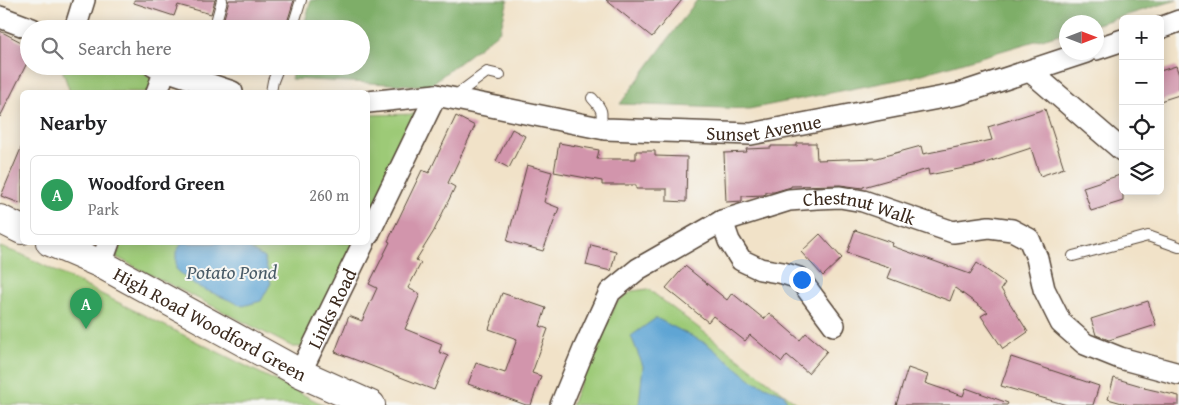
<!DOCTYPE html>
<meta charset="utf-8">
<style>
:root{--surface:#fff;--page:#f6f6f6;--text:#202124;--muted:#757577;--line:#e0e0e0;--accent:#d1495b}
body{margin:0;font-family:"Gentium Book Plus",serif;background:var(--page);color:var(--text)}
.controls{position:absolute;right:15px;top:15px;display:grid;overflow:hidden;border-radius:8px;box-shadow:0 2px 12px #0003}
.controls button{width:45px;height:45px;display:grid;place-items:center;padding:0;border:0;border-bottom:1px solid var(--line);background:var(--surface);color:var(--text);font:25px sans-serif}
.compass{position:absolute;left:1059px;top:15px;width:45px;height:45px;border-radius:50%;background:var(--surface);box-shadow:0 2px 12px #0003;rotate:90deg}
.you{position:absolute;left:801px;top:279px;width:18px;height:18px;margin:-12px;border:4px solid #fff;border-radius:50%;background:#1a73e8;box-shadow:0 0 0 8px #1a73e833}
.badge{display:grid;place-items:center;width:32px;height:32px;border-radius:50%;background:var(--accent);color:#fff;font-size:16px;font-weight:700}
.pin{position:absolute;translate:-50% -41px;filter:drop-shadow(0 1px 2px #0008)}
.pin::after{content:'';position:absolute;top:26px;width:18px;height:15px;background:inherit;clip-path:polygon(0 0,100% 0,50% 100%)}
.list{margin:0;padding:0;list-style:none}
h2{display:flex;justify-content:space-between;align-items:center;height:65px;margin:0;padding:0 20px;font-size:21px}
h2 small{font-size:16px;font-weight:400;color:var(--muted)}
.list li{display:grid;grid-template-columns:32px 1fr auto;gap:15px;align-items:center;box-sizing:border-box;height:80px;margin:0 10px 10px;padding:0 10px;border:1px solid var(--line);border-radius:8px}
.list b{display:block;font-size:19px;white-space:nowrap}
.list p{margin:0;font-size:16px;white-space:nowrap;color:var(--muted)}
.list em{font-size:16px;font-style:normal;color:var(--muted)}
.icon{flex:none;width:28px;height:28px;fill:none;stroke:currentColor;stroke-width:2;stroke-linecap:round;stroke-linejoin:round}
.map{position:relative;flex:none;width:1179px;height:405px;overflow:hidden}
.search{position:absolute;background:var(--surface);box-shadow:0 2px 12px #0003;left:20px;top:20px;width:350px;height:55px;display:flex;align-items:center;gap:12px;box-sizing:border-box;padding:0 18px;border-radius:28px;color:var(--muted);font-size:19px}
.panel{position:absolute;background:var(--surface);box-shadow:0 2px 12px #0003;left:20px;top:90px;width:350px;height:155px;border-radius:8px}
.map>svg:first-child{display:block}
</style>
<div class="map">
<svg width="1179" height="405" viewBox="0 0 1179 405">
<rect width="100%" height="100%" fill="#f6f6f2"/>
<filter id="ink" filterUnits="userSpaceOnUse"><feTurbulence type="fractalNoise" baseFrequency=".02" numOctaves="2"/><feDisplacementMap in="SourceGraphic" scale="10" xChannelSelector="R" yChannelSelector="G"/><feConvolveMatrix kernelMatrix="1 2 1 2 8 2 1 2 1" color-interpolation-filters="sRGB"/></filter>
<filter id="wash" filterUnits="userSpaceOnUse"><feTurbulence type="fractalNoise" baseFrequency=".0096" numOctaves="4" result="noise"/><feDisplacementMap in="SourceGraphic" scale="20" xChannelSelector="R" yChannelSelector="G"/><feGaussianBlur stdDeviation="1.12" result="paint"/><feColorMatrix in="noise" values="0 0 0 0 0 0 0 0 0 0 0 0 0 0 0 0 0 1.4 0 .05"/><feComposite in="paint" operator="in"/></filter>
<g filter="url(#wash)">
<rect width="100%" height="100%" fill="#f1e2c8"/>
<g fill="#9dca77" stroke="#6c7a4a">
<path d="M61,66H129L143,71L153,80L149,92H70Z"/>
<path d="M419,114L368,219V115Z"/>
<path d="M121,243H356L303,347H293L116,257Z"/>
<path d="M0,247L21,254L324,405H0Z"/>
<path d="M648,289L794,401L800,405H571L590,359L617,302L632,291Z"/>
</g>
<g fill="#7eae68" stroke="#5c6c43">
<path d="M311,0H508L500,31L429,86L291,79L294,66H361V29H303Z"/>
<path d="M697,0H1177L1097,24L1066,22V32L912,77L749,109L620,104Z"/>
</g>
<g fill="#5ea5d4" stroke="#4c6879">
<path d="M182,243H235L244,245L264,258L271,283L261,301L243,306L194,285L176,269V252Z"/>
<path d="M656,318L707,344L753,381L784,394L788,405H639L643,366L631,336Z"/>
</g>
<g id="blocks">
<g fill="#d295ac">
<path d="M134,0H215L211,14L178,5L174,16L134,3Z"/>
<path d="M229,0H294L285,29H221Z"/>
<path d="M606,0H682L652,37Z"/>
<path d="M0,31L29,46V59L0,117Z"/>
<path d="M1176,66L1179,75V95L1160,101V71Z"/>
<path d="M1045,109L1064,168L1040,176L1031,148L979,165L929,175L928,169L863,187V188L840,185L791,186V187L774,192H766V194L763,195L742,196V201L726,202L724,153L747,152L746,149L771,148V146H797V143H816L817,160L877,158L921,146L923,154L992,140L988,127Z"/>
<path d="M456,116L475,126L448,183L455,187L434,231L416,260L421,263L408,288L420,294L405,329L442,344L439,352L448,356L434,390L335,352L349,316L362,321L377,288L369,284L390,242L388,241L422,170L429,173Z"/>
<path d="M512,129L525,136L509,168L496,161Z"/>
<path d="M559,143L599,150L597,159H636V151H655V156L687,157L686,202L667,201V189H636V185H602V181L554,172Z"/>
<path d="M22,146V204L1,196Z"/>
<path d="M527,165L552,172L544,202L559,208L543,251L507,241Z"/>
<path d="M1123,174V201L1091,211L1083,187Z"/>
<path d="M855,230L893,243L892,246L970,274L977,263L1005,283L1001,289L1028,332L1003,349L981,316L988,312L955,288L950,301L888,278L892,268L847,253Z"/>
<path d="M820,234L842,258L823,276L801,252Z"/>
<path d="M591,245L616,251L611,271L586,265Z"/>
<path d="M685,266L727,300L732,293L764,319L769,313L800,340L806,333L827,351L808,373L787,355L782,362L750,335L745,341L713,316L708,322L666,288Z"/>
<path d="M502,293L546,308L540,326L548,329L532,373L541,376L531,405H526L468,384L476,363L505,373L517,339L489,329Z"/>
<path d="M1148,301L1156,325L1109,340L1096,335L1091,319Z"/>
<path d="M1011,357L1099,386L1093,405H1067L1001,386Z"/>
<path d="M908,368L928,375L925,383L963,396L966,388L1008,403L1007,405H896Z"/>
<path d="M1114,378L1145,387L1144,388L1179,396V405H1129L1108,399Z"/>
</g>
</g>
</g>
<g filter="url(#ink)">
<use href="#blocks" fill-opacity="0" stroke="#564638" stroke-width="1"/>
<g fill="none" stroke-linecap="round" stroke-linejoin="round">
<g stroke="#564638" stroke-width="12">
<g id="lane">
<path d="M214,29L222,0"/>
<path d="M292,29L301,0"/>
<path d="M271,92L273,81L279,66"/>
<path d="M452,98L487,72L500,75"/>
<path d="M592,98C603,110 603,112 600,128"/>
<path d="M1073,256L1148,236L1179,247"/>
</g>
</g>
<g stroke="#564638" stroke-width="24">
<g id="street">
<path d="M0,17L32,29"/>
<path d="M1160,28L1179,21"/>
<path d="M75,29L84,0"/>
<path d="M1096,49L1123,40"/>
<path d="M154,66L232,92"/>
<path d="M1030,71L1123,151"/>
<path d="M157,92L165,70"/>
<path id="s1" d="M368,102L436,95L605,129L751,134L959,94L1086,52"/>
<path d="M722,221L729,241L741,260L760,269L783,273L799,278L834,325"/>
<path d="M368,235L436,95"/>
<path d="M101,264L109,242"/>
<path id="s2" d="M300,373L364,242"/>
<path id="s3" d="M561,405L584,349L610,292L638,269L722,221L789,200L817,198L840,197L863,201L953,232L989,227L1012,230L1029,239L1037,258L1044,289L1061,323L1085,344L1120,358L1179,374"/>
</g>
</g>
<g stroke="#564638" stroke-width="30">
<g id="primary">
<path d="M0,219L22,230"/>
<path id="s4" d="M50,242L101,264L300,373L371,405"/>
</g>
</g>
<use href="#lane" stroke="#fff" stroke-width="10"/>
<use href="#street" stroke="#fff" stroke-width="21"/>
<use href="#primary" stroke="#fff" stroke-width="28"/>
</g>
</g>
<g text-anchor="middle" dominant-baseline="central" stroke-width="4" stroke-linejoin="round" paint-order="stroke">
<g font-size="19" fill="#3b2a1e" stroke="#f6f6f2">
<text stroke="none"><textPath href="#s1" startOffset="400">Sunset Avenue</textPath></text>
<text stroke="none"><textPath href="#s3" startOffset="398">Chestnut Walk</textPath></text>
<text stroke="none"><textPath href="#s2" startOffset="72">Links Road</textPath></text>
<text stroke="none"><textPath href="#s4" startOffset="180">High Road Woodford Green</textPath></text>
</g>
<g font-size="20" font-style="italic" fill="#495b67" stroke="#f6f6f2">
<text x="232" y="271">Potato Pond</text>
</g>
</g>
</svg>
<div class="controls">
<button>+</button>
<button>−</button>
<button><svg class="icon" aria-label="locate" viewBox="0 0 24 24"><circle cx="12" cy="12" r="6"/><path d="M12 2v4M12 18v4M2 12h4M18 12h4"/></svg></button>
<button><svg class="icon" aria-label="layers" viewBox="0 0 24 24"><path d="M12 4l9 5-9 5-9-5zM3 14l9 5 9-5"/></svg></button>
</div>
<svg class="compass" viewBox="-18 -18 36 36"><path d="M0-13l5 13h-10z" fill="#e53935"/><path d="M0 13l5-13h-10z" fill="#757577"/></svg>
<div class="you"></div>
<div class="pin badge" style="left:86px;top:329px;background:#2e9e5b">A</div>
<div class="search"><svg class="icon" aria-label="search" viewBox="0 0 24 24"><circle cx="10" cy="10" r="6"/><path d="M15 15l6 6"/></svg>Search here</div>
<section class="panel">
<h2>Nearby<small></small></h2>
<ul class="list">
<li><span class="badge" style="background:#2e9e5b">A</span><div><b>Woodford Green</b><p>Park</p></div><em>260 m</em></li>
</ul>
</section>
</div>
